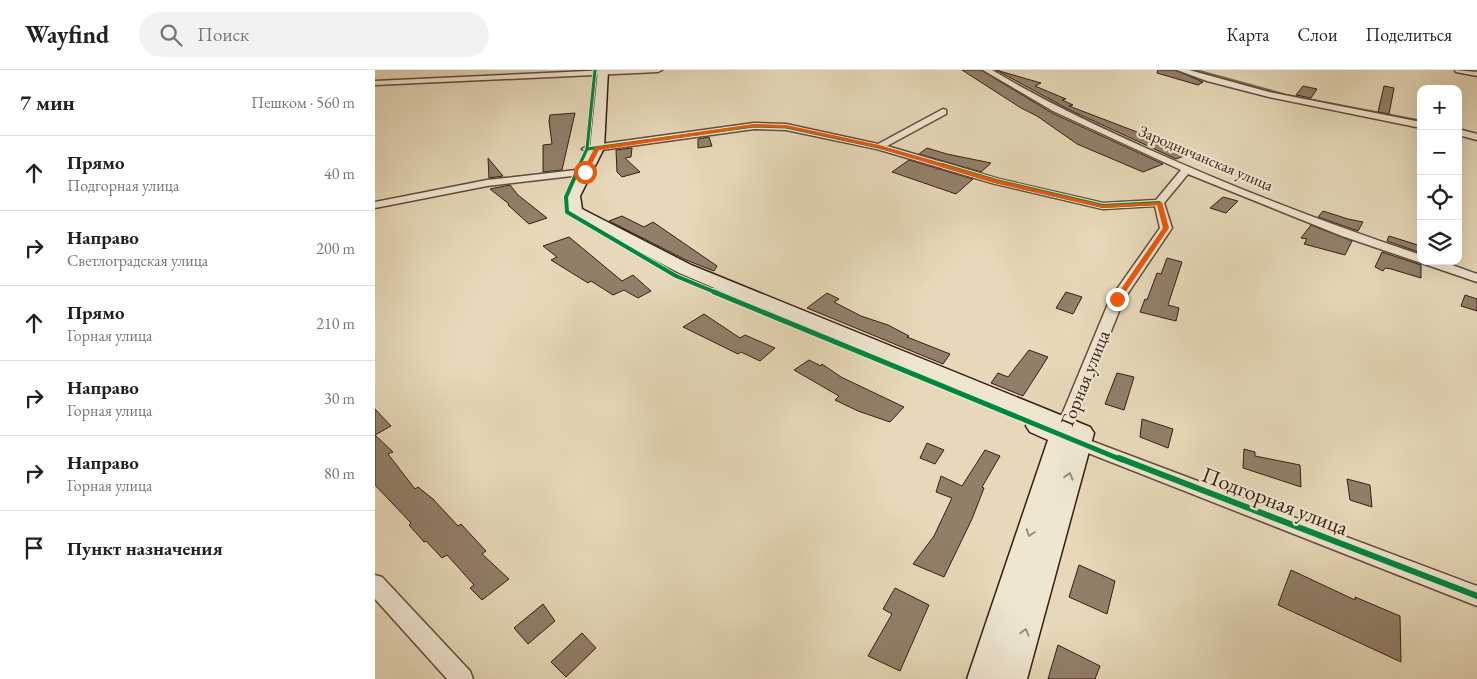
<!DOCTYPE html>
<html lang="ru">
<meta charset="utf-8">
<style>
:root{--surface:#fff;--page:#f2f2f2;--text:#202124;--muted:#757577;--line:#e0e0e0}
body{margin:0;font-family:"EB Garamond",serif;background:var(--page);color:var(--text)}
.controls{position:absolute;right:15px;top:15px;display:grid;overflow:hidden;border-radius:10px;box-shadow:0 5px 20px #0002}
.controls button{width:45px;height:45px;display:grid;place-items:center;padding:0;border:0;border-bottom:1px solid var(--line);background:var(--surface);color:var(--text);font:25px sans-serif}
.stop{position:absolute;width:15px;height:15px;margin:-11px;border:4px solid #ea580c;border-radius:50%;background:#fff}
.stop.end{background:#ea580c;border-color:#fff;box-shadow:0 1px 5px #0008}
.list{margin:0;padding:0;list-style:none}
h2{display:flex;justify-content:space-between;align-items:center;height:65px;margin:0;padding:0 20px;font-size:21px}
h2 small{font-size:16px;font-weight:400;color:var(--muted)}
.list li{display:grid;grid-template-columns:32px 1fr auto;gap:15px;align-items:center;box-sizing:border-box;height:75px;padding:0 20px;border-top:1px solid var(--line)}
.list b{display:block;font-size:19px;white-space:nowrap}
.list p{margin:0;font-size:16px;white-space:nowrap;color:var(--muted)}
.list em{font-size:16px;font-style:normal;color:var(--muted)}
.icon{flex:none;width:28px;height:28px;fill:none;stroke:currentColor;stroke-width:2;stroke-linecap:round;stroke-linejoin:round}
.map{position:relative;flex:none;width:1102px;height:609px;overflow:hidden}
header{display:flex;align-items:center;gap:30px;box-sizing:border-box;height:70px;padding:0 25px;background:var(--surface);border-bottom:1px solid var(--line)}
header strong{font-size:24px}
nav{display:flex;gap:28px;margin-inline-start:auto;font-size:18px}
.search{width:350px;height:45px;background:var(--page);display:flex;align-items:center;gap:12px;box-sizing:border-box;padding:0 18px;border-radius:28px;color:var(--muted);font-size:19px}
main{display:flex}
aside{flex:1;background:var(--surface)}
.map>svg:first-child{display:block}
</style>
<header>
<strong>Wayfind</strong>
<div class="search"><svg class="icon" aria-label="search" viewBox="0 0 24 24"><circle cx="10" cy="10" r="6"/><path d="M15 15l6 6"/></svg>Поиск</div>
<nav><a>Карта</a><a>Слои</a><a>Поделиться</a></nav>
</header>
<main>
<aside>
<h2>7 мин<small>Пешком · 560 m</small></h2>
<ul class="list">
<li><svg class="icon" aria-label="ahead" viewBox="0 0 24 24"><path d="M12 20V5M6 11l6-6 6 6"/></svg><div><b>Прямо</b><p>Подгорная улица</p></div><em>40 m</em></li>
<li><svg class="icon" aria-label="right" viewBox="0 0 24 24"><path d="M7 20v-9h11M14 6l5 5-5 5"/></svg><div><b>Направо</b><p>Светлоградская улица</p></div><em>200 m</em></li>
<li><svg class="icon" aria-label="ahead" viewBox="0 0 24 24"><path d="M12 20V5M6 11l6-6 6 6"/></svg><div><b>Прямо</b><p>Горная улица</p></div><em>210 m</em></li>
<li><svg class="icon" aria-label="right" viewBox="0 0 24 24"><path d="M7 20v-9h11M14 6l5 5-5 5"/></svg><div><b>Направо</b><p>Горная улица</p></div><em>30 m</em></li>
<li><svg class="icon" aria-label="right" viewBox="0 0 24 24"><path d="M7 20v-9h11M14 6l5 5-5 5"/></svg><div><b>Направо</b><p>Горная улица</p></div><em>80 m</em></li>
<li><svg class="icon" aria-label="arrive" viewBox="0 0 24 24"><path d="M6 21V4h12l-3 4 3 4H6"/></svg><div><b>Пункт назначения</b></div></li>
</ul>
</aside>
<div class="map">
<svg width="1102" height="609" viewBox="0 0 1102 609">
<rect width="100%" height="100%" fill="#e6d8b8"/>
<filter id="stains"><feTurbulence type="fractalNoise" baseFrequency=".004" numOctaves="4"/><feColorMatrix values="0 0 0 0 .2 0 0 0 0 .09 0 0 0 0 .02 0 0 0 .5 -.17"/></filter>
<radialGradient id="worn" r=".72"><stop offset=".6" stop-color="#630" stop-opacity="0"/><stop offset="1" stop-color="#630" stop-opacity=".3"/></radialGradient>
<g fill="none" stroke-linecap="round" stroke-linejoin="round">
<g stroke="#7c6854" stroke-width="2.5">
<path d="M820,0L911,25L1046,51"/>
<path d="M1083,59L1102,64"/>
</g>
</g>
<g fill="#927f69" stroke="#361e13">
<path d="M587,0H606L677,43L788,94L768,102L702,74L662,46L646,38Z"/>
<path d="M621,0L666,13L660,16L691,29L687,30L698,35L694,36L817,83L801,89L695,40Z"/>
<path d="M783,0H800L828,12L823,15L782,3Z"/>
<path d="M928,16L942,19L936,28L921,25Z"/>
<path d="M1009,16L1019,18L1014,44L1003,42Z"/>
<path d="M200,43L187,100L168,102V75L177,74L174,51L175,45Z"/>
<path d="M334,67L337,76L323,78V69Z"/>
<path d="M257,78L256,87L250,88L265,102L247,107L242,102L241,80Z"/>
<path d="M552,78L572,84L616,93L606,102L544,84Z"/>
<path d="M113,88L128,106L114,108Z"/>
<path d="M534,90L598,109L581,124L517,102Z"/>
<path d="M135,115L143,125L172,148L154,154L133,135L134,134L115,119Z"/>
<path d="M848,127L863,131L851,143L835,138Z"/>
<path d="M948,141L973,149L988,152L983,161L943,147Z"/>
<path d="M247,146L269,157L278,152L342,196L339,201L311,190L234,151Z"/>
<path d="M936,155L977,171L970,185L929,174L932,169L926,168Z"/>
<path d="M1014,166L1046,176V183L1012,171Z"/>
<path d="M194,167L247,211L258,205L276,221L263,228L249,220L238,225L216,211L213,213L176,190L182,187L168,176Z"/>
<path d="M1007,182L1046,195V208L1016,199L1010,198L1008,201L1000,197Z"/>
<path d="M792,188L807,192L793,235L804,238L801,251L765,242L770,229L772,230L782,203L786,204Z"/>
<path d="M691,222L707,227L698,244L681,238Z"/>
<path d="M452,223L464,229L459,232L486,246L513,255L534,266L532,267L575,284L568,294L432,238Z"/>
<path d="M1090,225L1102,229V241L1086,236Z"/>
<path d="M329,244L365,268L370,265L400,278L385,291L366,282L363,284L308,257Z"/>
<path d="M654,280L673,287L648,326L616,313L623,303L633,307Z"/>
<path d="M434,290L446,296L447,294L466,307L529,337L515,352L483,341L460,330L464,326L419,300Z"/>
<path d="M742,303L759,307L749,340L730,334Z"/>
<path d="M0,339L16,356L0,365Z"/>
<path d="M767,349L798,359L793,378L765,367Z"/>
<path d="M0,365L18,382L13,384L40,419L43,417L58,429L83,456L86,454L111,481L107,484L134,509L107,530L95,518L99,515L72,485L67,488L51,471L49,472L34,455L36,453L0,415Z"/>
<path d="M552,373L569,380L560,394L545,388Z"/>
<path d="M869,379L880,382V386L925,395L926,417L868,398Z"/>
<path d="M610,380L625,386L607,417L609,418L597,449L569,507L538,494L559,466L577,428L561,422L566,406L587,416Z"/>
<path d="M972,409L995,415L997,437L975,430Z"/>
<path d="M704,495L740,511L732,544L694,527Z"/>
<path d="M916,500L980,530V527L1025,546L1026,592L903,535Z"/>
<path d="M520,518L554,535L525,601L493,586L517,544L508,539Z"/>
<path d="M168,534L180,551L153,574L139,558Z"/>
<path d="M207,563L221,578L191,607L176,592Z"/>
<path d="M683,575L725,596L720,609H673Z"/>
</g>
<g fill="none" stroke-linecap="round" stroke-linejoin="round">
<g stroke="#624c3c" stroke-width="3">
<g id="street">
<path d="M234,0H287L283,2L0,15V11Z"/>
<path d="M608,0H617C667,30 720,55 773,79C862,119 953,154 1046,185V191H1066L1102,204V212L967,166L813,104L789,133L797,158L749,229L695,363L1102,516V536L680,370L678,366L735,229L785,158L780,136L728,139L617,113L502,79L411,60L379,59L212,82L207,79L212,76L379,53L411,54L503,74L568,39L571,40V44L512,76L624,109L728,133L781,130L806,100L678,41Z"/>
<path d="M802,0H814L894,22L1046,52V58L894,27L832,11Z"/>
<path d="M1080,0L1102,2V6L1081,2Z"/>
<path d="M1083,59L1102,64V70L1083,65Z"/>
<path d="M210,99L215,102L214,104L112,116L0,138V132L112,110Z"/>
<path d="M0,505L7,507L95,601L98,609H72L0,529Z"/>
</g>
</g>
<g stroke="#361e13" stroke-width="3">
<path id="secondary" d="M223,0H233L229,78L205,126L207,139L316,195L715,357L719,363L652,609H592L673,370L655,362L651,356L654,351L304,203L195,144L192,141L191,126L215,78Z"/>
</g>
<use href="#street" fill="#efe6d1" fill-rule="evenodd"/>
<use href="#secondary" fill="#efe6d1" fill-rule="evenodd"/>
<g stroke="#efe6d1" stroke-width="5">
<g id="cycleway-far3">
<path d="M212,79L379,56L411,57L504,77L571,96"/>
<path d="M204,96L212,79L220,0"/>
</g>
</g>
<g stroke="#efe6d1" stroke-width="6">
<g id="cycleway-far2">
<path d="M205,95L191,127L192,142L301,206L342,223"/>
<path d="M567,95L621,111L728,136L784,133"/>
</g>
</g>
<g stroke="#efe6d1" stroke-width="8">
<path id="cycleway-far1" d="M339,222L747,390"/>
</g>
<g stroke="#efe6d1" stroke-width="9">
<path id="cycleway" d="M744,388L1102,526"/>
</g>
<use href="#cycleway-far3" stroke="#00873e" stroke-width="3"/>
<use href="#cycleway-far2" stroke="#00873e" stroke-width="4"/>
<use href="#cycleway-far1" stroke="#00873e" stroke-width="5"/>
<use href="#cycleway" stroke="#00873e" stroke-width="6"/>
</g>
<defs><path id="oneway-chevron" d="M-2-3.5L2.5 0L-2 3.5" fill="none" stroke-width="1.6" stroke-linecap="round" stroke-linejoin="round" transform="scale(1.25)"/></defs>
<g stroke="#9c8c7c">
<use href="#oneway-chevron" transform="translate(694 406) rotate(-74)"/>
<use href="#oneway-chevron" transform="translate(655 463) rotate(108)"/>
<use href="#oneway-chevron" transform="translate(650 562) rotate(-74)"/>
</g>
<path fill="#ea580c" d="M379,54L411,55L504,75L623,110L728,135L787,132L794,158L745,230L742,231L739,229L788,158L782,135L728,138L619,113L503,78L411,58L379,57L224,80L212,103L207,102L220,77Z"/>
<g text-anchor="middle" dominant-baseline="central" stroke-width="4.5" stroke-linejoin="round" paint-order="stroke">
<g font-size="16" fill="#361e13" stroke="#efe6d1">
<text transform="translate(831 88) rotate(23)">Зародничанская улица</text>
</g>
<g font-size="19" fill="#361e13" stroke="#efe6d1">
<text transform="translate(710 308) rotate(-68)">Горная улица</text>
</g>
<g font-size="22" fill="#361e13" stroke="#efe6d1">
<text transform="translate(900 431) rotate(21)">Подгорная улица</text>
</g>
</g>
<rect width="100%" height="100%" filter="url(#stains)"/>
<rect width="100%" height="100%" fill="url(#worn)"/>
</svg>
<div class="controls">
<button>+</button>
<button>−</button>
<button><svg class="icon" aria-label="locate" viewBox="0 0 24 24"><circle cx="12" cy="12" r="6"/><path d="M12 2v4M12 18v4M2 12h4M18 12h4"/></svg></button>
<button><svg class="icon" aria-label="layers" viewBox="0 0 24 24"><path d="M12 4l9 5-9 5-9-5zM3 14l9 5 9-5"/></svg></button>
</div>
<div class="stop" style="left:210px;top:102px"></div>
<div class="stop end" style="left:742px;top:229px"></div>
</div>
</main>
